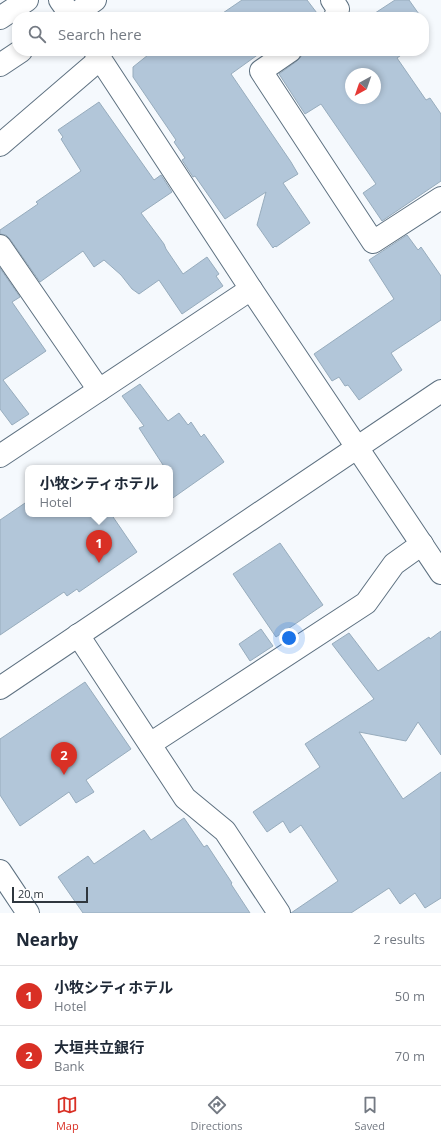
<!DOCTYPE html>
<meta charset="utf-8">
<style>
:root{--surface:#fff;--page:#f2f2f3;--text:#1f2937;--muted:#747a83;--line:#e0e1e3;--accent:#d93025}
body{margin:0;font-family:"Open Sans","Noto Sans JP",sans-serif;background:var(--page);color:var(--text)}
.compass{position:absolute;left:345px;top:68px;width:36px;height:36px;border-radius:50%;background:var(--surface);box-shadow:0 2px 6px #0003;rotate:220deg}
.scale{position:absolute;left:12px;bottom:10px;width:76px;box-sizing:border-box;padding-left:4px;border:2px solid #2f373e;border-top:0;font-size:11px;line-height:14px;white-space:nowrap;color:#2f373e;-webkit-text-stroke:3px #fff;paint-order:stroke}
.you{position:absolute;left:289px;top:638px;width:14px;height:14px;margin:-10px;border:3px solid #fff;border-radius:50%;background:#1a73e8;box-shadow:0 0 0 6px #1a73e833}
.badge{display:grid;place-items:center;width:26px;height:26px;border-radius:50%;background:var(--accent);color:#fff;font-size:13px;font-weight:700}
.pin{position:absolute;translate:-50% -33px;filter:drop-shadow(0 1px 2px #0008)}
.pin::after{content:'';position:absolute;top:21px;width:14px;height:12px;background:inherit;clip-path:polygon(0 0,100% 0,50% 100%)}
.popup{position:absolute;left:25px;top:465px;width:148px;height:52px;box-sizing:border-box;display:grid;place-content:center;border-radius:8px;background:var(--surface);filter:drop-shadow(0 1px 3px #0005);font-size:13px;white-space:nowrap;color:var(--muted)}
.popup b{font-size:15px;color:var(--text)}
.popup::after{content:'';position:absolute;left:50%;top:100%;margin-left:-8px;border:8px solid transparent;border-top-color:var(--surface)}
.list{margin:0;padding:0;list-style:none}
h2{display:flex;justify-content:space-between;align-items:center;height:52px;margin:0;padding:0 16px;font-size:17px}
h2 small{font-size:13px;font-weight:400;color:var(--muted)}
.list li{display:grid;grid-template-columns:26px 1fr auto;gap:12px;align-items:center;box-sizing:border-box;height:60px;padding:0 16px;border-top:1px solid var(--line)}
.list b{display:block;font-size:15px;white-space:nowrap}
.list p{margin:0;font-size:13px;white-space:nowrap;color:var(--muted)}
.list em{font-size:13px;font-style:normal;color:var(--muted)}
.icon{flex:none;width:22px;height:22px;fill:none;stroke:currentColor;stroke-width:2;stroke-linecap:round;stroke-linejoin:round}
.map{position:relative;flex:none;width:441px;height:913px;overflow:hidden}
.search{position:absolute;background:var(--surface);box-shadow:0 2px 6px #0003;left:12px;right:12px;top:12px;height:44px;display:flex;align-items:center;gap:10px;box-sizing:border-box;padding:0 14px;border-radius:16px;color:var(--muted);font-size:15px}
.sheet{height:172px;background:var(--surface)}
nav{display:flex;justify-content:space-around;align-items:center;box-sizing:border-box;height:56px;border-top:1px solid var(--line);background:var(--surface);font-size:11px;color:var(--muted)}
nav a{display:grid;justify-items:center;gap:2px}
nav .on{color:var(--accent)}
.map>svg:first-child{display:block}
</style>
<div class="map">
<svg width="441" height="913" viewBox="0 0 441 913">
<rect width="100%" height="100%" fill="#f5f9fd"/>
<g fill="#b2c6d9" stroke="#97acbd" fill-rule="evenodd">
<path d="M242,0H307L320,17H217Z"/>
<path d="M395,0H409L421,17H369Z"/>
<path d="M153,51H263L231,74L291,162L298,174L283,183L310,223L276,247L275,246L273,248L257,225L266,192L225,219L195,176L193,177L182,160L185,158L174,142L176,140L133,77V67Z"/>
<path d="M302,51H407L397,58L426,100L430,98L441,114V181L382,221L363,193L376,184L321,104L305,114L279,74L297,61L301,57ZM351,74H375V98H351Z"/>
<path d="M99,102L154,180L161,175L172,192L141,213L164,244L166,249L183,274L207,257L219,274L216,276L223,286L182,314L159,280L139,294L132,289L121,275L104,260L94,267L83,251L40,282L10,239L6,235L0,234V230L38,204L36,202L81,171L61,139L63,137L58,130Z"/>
<path d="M407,235L418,250L421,247L441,276V320L391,353L402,370L359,400L348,385L345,386L339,377L332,381L314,354L394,299L369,260Z"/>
<path d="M0,268L20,297L12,302L46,351L3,380L29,414L12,425L0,409Z"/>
<path d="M140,384L168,421L179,413L188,425L191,422L201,437L204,434L224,462L170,500V468H165L139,428L144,426L122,396Z"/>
<path d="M28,501V514H111L137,552L79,592L77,589L67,596L64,592L0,635V520Z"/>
<path d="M280,543L323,605L276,637L233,574Z"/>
<path d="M261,629L273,646L250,661L239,644Z"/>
<path d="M441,631V755L418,722L406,741L359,732L403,799L441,772V898L425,908L415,893L400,904L389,888L351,913H291L338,881L301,825L290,833L283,821L267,832L253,812L320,767L305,744L374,699L332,644L349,633L378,671L429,637L430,639Z"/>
<path d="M85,682L131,749L86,780L94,792L76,803L69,792L20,826L0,795V739Z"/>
<path d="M184,818L204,847L207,845L232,883L231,884L250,913H83L58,877L88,856L94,864L144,830L151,840Z"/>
</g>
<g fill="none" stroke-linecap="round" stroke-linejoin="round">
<g stroke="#5e7181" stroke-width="24">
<g id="minor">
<path d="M332,0L338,9L335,17"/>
<path d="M290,51L261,71L373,242L441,198"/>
<path d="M0,145L100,59"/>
<path d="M0,246L99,390"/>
<path d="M0,456L251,289"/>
<path d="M78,635L185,798L225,831L279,913"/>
<path d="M150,744L366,603L394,564L422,544"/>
</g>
</g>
<g stroke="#5e7181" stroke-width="24">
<g id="tertiary">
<path d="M60,0L72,17"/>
<path d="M95,51L251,289L441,573"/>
<path d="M0,688L441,391"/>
<path d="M0,871L28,913"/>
</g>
</g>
<g stroke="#5e7181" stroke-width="24">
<g id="secondary">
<path d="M71,17L95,0"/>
<path d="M0,18L27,0"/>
<path d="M0,65L21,51"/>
</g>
</g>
<use href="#minor" stroke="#fff" stroke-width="22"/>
<use href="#tertiary" stroke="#fff" stroke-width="22"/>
<use href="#secondary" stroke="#fff" stroke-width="22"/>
</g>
</svg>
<svg class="compass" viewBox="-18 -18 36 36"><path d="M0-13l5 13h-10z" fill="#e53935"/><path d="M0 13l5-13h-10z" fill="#747a83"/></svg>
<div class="scale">20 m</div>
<div class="you"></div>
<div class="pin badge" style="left:99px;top:563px">1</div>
<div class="popup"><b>小牧シティホテル</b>Hotel</div>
<div class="pin badge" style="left:64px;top:775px">2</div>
<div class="search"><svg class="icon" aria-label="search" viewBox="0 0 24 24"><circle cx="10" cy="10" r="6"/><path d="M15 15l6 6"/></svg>Search here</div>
</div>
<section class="sheet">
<h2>Nearby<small>2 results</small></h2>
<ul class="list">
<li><span class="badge">1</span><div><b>小牧シティホテル</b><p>Hotel</p></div><em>50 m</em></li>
<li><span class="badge">2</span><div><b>大垣共立銀行</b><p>Bank</p></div><em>70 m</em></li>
</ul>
</section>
<nav>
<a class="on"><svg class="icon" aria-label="map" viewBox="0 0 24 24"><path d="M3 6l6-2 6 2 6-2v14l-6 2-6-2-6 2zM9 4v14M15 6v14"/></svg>Map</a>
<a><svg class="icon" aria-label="directions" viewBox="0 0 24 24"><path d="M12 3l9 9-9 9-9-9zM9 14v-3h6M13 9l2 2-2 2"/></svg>Directions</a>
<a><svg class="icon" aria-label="saved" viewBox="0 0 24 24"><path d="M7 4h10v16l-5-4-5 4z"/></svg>Saved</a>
</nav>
